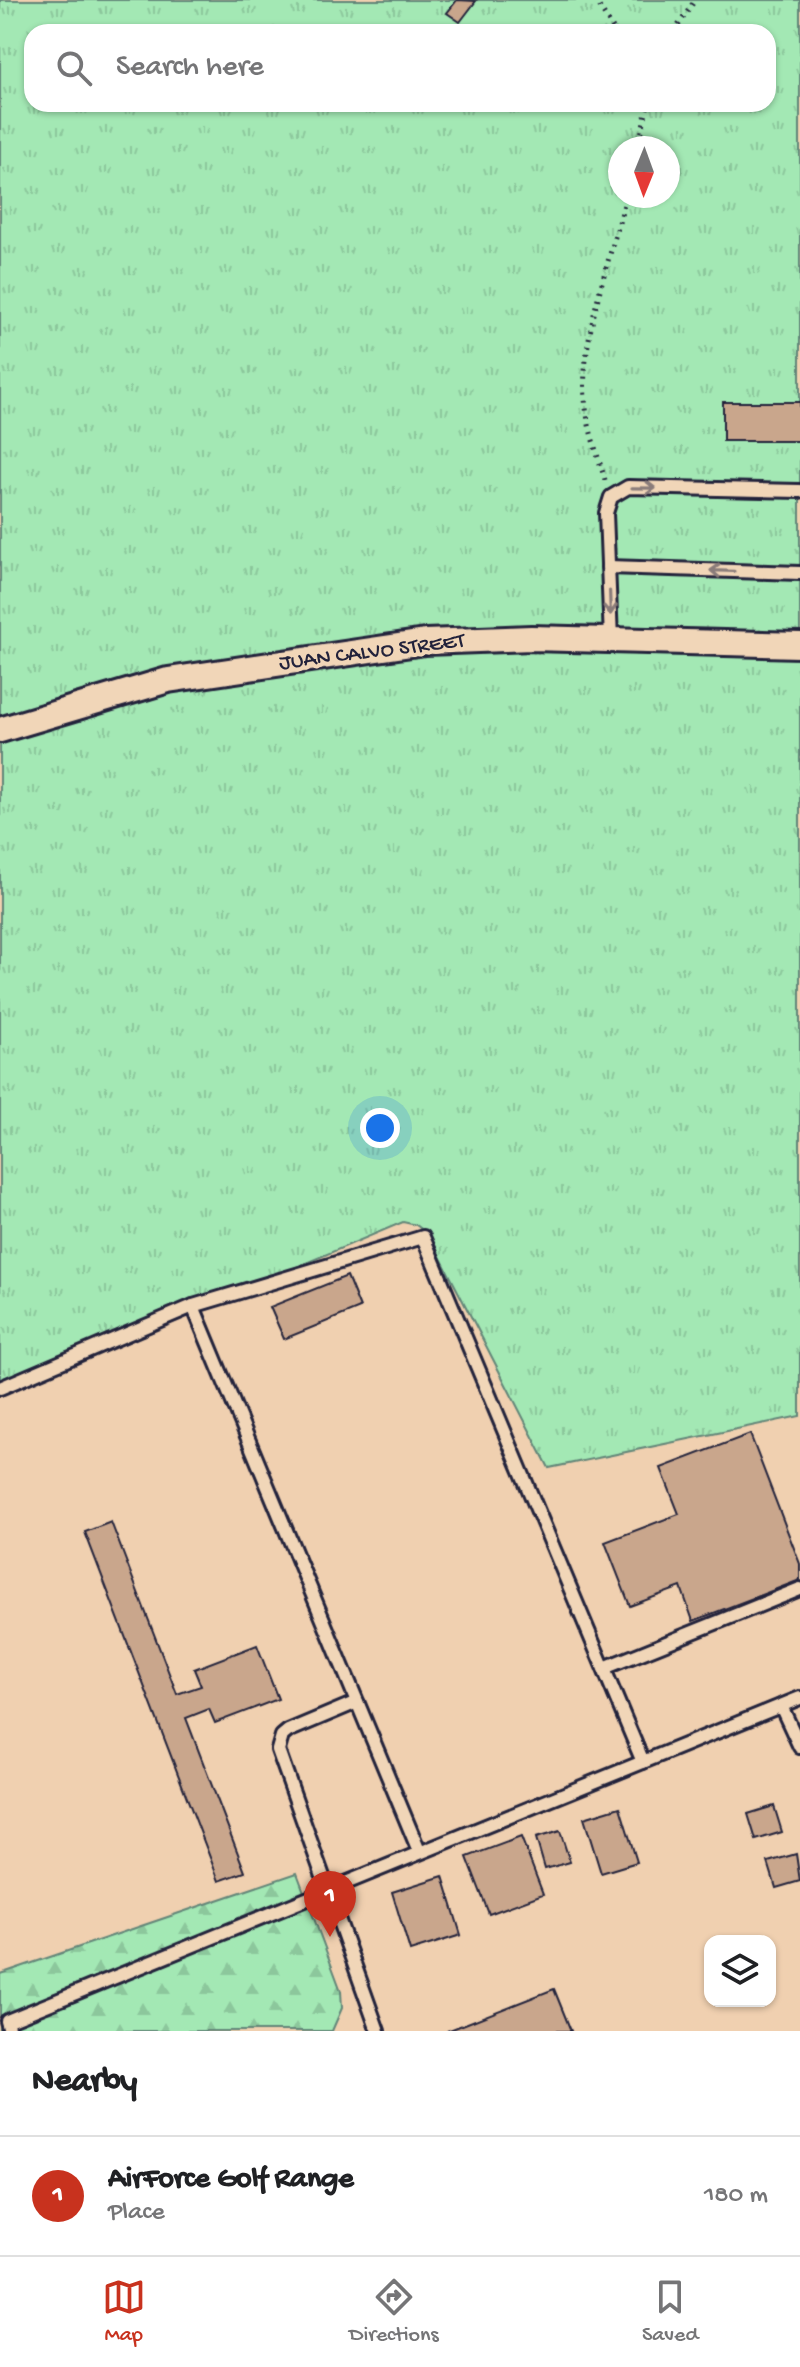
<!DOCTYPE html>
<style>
:root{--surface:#fff;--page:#f2f2f2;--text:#202124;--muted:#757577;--line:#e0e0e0;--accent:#c8321e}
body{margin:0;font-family:"Gochi Hand",sans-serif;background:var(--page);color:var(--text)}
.controls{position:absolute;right:24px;bottom:24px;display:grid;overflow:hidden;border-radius:16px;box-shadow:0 2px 6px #0004}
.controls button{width:72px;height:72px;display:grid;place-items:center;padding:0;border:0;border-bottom:2px solid var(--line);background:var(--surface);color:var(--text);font:40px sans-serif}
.compass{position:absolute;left:608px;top:136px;width:72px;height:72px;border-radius:50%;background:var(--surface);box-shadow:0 2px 6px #0004;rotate:181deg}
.you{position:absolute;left:380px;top:1128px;width:28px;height:28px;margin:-20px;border:6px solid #fff;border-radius:50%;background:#1a73e8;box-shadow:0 0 0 12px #1a73e833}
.badge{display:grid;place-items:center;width:52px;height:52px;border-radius:50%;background:var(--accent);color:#fff;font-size:26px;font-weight:700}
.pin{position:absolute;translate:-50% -66px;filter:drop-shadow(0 2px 4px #0008)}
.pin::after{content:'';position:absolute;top:42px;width:28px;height:24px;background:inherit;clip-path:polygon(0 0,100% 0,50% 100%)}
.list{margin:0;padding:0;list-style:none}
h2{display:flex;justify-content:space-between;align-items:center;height:104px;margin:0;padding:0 32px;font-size:34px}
h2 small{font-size:26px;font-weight:400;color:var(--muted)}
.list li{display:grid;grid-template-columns:52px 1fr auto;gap:24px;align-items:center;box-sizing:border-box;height:120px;padding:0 32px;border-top:2px solid var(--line)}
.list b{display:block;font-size:30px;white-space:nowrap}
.list p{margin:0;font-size:26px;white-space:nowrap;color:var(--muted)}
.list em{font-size:26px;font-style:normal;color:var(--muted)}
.icon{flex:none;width:44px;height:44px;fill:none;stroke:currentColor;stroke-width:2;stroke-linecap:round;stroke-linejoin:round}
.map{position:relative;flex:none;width:800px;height:2031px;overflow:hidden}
.search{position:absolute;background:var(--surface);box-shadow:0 2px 6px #0004;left:24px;right:24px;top:24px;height:88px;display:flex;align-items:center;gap:20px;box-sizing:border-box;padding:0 28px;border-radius:24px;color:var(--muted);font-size:30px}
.sheet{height:224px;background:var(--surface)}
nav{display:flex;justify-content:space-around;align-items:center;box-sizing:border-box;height:112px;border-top:2px solid var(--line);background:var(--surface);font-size:22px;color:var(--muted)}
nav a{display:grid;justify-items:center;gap:4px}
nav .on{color:var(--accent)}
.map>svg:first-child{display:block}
</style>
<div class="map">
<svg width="800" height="2031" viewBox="0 0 800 2031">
<defs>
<pattern id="grass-tufts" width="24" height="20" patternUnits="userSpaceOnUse" patternTransform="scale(2)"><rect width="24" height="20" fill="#a3e8b4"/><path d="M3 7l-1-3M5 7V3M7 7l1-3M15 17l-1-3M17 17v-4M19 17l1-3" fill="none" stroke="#8cc79c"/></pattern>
<pattern id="forest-firs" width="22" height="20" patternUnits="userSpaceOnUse" patternTransform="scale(2)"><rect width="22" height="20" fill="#a3e8b4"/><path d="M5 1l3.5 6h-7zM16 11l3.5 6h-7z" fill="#8cc79c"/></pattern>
</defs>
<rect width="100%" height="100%" fill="#f0d0b0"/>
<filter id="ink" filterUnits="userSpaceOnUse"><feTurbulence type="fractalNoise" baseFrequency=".0125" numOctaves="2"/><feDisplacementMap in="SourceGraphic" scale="16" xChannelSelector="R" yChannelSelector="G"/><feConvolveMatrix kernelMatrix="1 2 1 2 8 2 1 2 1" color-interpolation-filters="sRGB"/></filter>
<g filter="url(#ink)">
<path fill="url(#grass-tufts)" stroke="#628578" stroke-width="2" fill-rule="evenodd" d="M0,0H800V1416L549,1468L429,1235L416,1225L403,1222L0,1392ZM32,32H768V104H32ZM620,148H668V196H620Z"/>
<path fill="url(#forest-firs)" stroke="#628578" stroke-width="2" d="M297,1873L341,1991L342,2008L332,2031H0V1974Z"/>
<g fill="#c9a68c" stroke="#22223b" stroke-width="2">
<path d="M457,0L476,1L460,22L447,13Z"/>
<rect x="723" y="402" width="77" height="39"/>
<path d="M347,1276L360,1308L284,1339L270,1307Z"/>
<path d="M750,1434L800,1564V1580L693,1621L681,1587L630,1606L605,1542L679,1514L661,1468Z"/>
<path d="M111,1522L177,1694L201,1686L194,1669L257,1645L278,1699L215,1723L209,1709L186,1718L245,1872L219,1881L85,1532Z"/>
<path d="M774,1806L782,1832L756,1840L748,1814Z"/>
<path d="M620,1807L637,1862L601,1873L584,1818Z"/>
<path d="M560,1831L570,1862L545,1869L536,1838Z"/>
<path d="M521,1837L543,1894L489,1914L467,1857Z"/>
<path d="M796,1854L800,1881L776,1888L768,1862Z"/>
<path d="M443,1876L461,1935L410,1951L392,1892Z"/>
<path d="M554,1989L571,2031H447Z"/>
</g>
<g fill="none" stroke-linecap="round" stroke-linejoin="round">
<g stroke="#22223b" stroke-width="18">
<g id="lane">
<path d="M608,567L800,573"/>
<path d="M611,640L606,513L611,497L628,487L800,491"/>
<path d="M193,1306L419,1851"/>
<path d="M0,1388L193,1306L423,1237L643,1762"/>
<path d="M604,1668L800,1589"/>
<path d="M357,1702L288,1731L282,1736L278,1750L378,2031"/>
<path d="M781,1706L800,1747"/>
<path d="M10,2031L7,2021L800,1698"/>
</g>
</g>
<g stroke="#22223b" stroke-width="30">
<path id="street" d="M0,730L168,680L425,642L531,638L800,645"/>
</g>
<g stroke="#22223b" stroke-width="5" stroke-dasharray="2 6" stroke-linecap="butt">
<path d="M595,0L615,32"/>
<path d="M674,32L695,0"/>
<path d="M638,148L648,104"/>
<path d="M605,480C598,456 589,432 586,408C577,344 611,259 626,196"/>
</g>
<use href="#lane" stroke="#f1d6b8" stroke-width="12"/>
<use href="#street" stroke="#f1d6b8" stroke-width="24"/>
</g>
<defs><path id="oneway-shaft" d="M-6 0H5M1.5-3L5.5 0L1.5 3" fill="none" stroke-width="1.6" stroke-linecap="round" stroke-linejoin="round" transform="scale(2)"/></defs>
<g stroke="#8a7c7a">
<use href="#oneway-shaft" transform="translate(644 488) rotate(1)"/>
<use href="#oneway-shaft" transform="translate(722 571) rotate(-178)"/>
<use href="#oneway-shaft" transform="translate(610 603) rotate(88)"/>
</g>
</g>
<g text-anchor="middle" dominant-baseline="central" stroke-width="8" stroke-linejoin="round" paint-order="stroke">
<g font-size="22" fill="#22223b" stroke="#f1d6b8">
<text transform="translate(372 653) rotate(-7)">JUAN CALVO STREET</text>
</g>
</g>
</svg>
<div class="controls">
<button><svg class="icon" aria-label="layers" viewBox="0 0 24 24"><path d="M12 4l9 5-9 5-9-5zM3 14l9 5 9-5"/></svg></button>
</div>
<svg class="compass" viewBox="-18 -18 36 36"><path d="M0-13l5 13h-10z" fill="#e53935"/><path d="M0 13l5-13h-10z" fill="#757577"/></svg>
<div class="you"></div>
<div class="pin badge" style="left:330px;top:1937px">1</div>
<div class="search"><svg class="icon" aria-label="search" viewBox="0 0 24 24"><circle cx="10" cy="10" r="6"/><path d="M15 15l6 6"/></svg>Search here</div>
</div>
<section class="sheet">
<h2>Nearby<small></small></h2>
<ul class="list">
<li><span class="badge">1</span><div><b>AirForce Golf Range</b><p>Place</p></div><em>180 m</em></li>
</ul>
</section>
<nav>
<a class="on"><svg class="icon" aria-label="map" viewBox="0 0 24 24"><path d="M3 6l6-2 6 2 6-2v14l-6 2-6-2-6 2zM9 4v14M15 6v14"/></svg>Map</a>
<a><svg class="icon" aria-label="directions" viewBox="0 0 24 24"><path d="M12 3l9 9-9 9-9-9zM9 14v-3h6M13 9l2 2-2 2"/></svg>Directions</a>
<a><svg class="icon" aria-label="saved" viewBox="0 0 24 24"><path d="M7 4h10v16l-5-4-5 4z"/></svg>Saved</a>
</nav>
